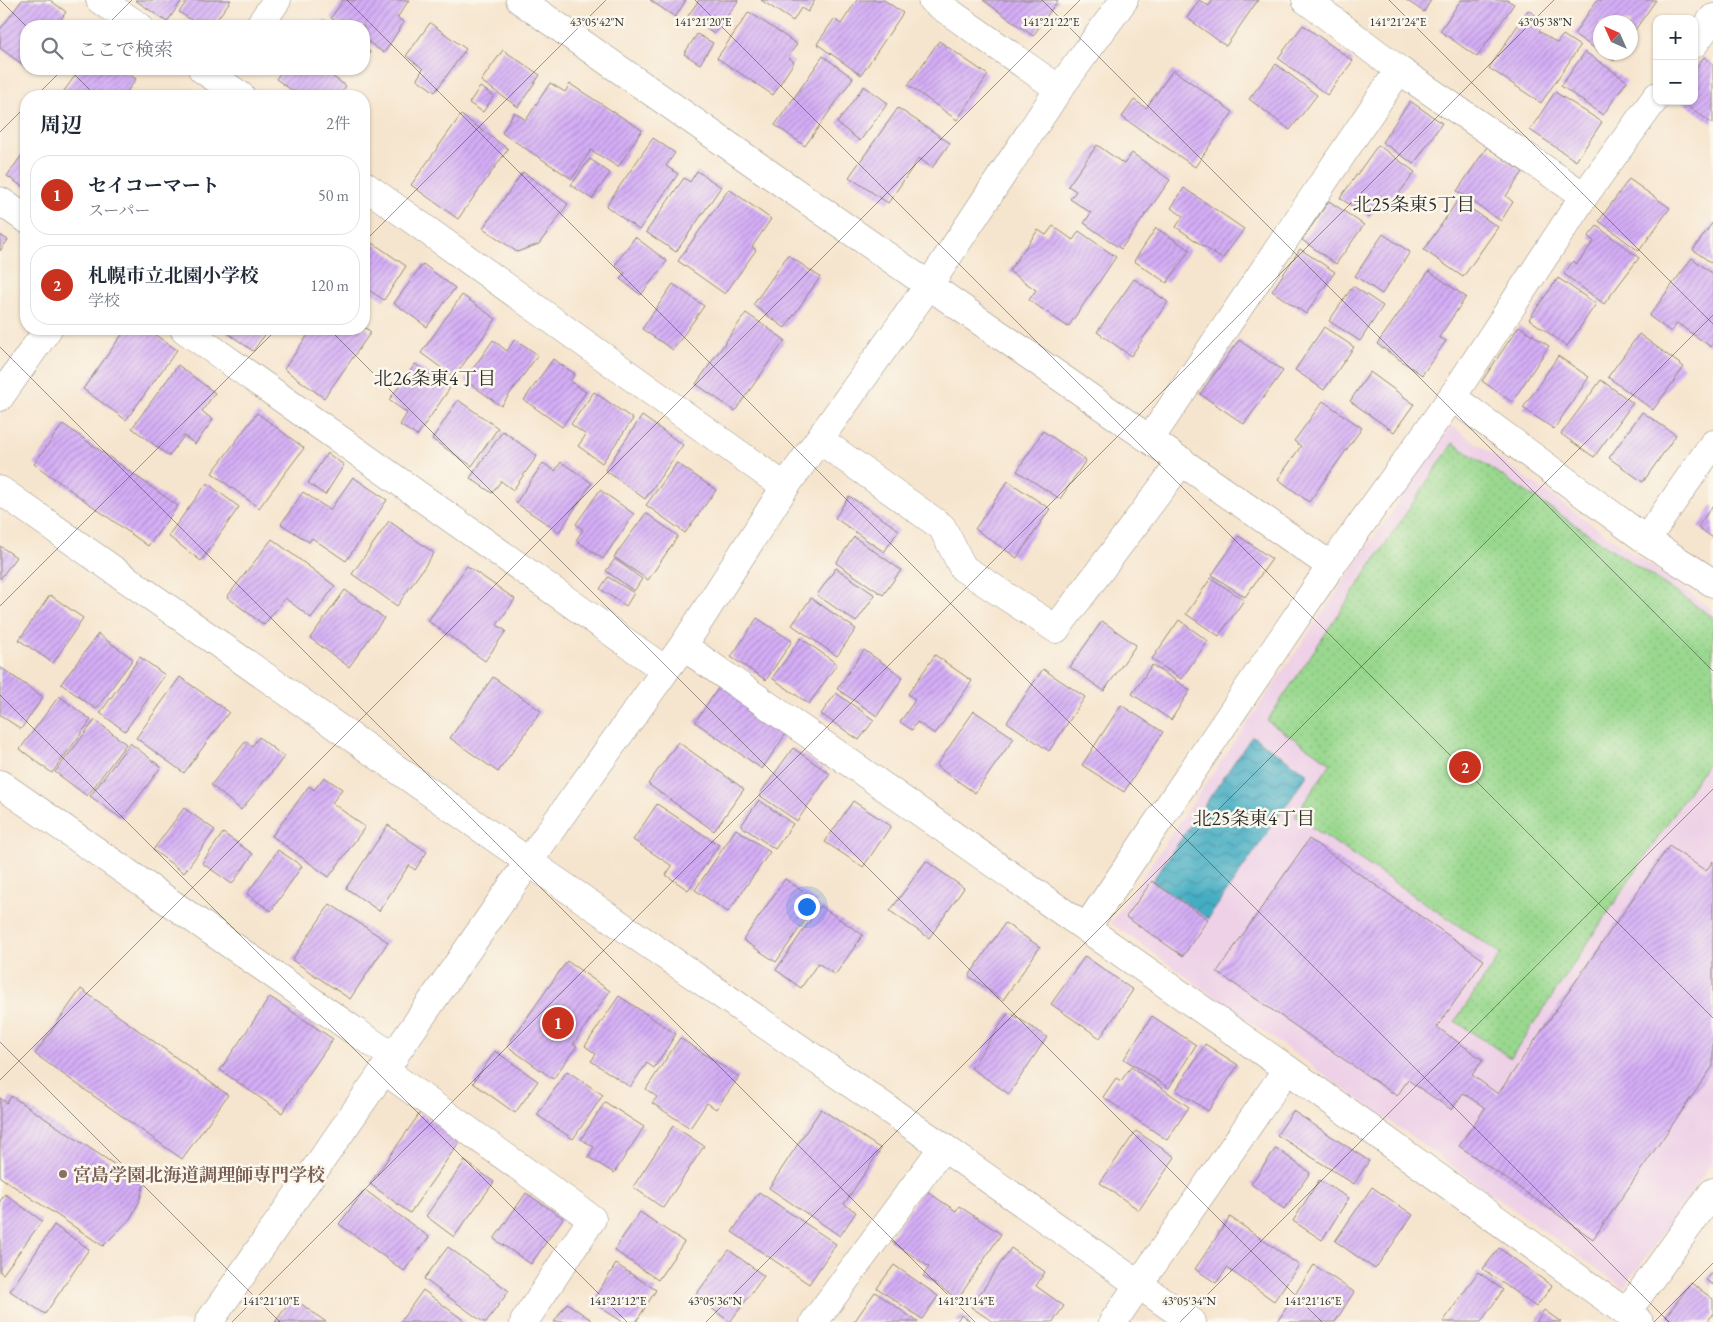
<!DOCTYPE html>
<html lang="ja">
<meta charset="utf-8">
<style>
:root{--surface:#fff;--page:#f2f2f3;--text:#1f2937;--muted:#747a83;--line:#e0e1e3;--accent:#c8321e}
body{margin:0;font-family:"EB Garamond","Noto Serif JP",serif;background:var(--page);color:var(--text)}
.controls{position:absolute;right:15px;top:15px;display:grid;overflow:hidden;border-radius:10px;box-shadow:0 1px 4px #0004}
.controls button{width:45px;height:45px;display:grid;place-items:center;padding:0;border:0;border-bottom:1px solid var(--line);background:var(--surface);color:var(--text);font:25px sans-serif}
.compass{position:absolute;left:1593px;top:15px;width:45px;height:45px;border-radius:50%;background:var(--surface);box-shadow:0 1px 4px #0004;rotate:315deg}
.you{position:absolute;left:806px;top:906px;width:18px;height:18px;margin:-12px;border:4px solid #fff;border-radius:50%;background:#1a73e8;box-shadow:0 0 0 8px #1a73e833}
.badge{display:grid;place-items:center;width:32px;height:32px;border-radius:50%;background:var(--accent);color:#fff;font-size:16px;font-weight:700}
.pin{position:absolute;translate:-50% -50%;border:2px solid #fff;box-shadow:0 1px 5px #0006}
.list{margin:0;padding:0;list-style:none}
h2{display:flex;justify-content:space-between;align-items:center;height:65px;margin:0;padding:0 20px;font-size:21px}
h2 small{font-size:16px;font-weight:400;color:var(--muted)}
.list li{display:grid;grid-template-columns:32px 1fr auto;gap:15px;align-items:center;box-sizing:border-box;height:80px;margin:0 10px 10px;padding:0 10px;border:1px solid var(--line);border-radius:20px}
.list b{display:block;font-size:19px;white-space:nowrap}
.list p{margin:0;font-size:16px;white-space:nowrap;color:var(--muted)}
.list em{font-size:16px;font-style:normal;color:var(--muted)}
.icon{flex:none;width:28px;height:28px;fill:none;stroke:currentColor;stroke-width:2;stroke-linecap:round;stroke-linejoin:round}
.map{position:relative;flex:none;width:1713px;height:1322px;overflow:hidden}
.search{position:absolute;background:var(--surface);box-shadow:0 1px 4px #0004;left:20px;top:20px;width:350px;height:55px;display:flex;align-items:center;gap:12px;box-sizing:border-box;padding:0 18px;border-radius:20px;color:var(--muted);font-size:19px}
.panel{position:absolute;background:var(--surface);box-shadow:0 1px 4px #0004;left:20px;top:90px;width:350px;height:245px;border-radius:20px}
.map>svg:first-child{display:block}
</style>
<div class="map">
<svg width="1713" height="1322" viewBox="0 0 1713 1322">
<defs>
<pattern id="park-dots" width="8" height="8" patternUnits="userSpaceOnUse" patternTransform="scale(1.25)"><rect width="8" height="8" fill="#99d88e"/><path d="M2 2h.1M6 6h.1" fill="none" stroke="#84ba7b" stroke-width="1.8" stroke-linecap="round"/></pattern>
<pattern id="water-waves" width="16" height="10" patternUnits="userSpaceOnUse" patternTransform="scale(1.25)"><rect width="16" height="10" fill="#44adc3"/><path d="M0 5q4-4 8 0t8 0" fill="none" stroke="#398d9f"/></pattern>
<pattern id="building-hatch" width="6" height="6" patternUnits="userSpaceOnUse" patternTransform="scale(1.25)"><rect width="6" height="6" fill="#d5aef7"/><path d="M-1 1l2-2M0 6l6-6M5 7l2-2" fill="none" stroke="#ad8ec8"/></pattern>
</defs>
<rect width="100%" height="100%" fill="#fbf7ec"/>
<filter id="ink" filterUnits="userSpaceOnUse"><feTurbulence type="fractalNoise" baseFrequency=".02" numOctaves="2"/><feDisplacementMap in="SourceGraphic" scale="10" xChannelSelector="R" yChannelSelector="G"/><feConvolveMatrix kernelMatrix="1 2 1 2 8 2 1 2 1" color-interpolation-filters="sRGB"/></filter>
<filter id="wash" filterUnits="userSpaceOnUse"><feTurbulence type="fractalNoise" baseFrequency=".0096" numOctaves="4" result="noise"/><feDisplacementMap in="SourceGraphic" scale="20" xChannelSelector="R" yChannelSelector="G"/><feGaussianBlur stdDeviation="1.12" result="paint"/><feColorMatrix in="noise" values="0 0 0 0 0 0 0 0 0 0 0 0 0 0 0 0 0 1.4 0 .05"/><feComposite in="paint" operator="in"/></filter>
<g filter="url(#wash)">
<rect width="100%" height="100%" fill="#f6e5ce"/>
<path fill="#eed0e7" d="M1451,425L1713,610V1161L1624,1288L1111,923Z"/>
<path fill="url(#park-dots)" stroke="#62825c" d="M1453,443L1713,617V755L1511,1058L1455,1021L1501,954L1295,816L1331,763L1267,721Z"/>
<path fill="url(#water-waves)" stroke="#386c77" d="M1252,736L1308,774L1208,919L1152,881Z"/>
<g id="blocks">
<g fill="url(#building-hatch)">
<path d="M22,0H50L66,12L56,26H26V67L0,48V30Z"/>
<path d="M135,0H182L167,22Z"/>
<path d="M188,0H231L212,26H200L179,12Z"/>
<path d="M343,0H409L397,18L404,22L384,53L364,39V26H344L331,18Z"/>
<path d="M650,0H686L675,17Z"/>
<path d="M699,0H737L738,1L714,34L688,16Z"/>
<path d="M761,0H815L808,12L801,8L793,21Z"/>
<path d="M857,0H884L903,13L861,75L817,44L834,19L841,24Z"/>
<path d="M983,0H1058L1033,36Z"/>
<path d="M1199,0L1209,6L1213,0H1258L1226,46L1187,18Z"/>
<path d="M1406,0H1431L1424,12Z"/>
<path d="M1461,0H1507L1514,4L1477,57L1440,31Z"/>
<path d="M1597,0H1656L1630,37V22H1600V52L1574,34Z"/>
<path d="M1528,10L1545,22L1539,31L1557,43L1563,35L1580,46L1541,103L1489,68Z"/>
<path d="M749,12L797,44L788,57L794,62L773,95L717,58Z"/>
<path d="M324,20L333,26H319Z"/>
<path d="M430,23L466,49L435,92L417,79L423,69L406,56Z"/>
<path d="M1303,25L1353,61L1327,95L1278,58Z"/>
<path d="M697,34L713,43L700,64L684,54Z"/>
<path d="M939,41L988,75L957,120L908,85Z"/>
<path d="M364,48L370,52L364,62Z"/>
<path d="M503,50L540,75L518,107L481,81Z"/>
<path d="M1585,52L1627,81L1603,115L1561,86Z"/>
<path d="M1601,52H1620L1614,61Z"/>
<path d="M823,56L853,78L805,146L775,125Z"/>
<path d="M1704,57L1713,64V124L1681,101H1694V70Z"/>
<path d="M1276,64L1317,95L1290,130L1249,99Z"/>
<path d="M80,69H121L136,79L124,96H72L64,91Z"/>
<path d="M283,69H322L346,86L339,96H300L276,79Z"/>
<path d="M333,69H344L341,74Z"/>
<path d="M1173,70L1233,112L1195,167L1122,117L1134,100L1146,108Z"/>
<path d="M550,83L565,92L570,84L642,130L618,167L591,150L572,179L502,133L514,112L526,120Z"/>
<path d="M864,86L888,103L860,141L837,123Z"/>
<path d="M480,87L494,96L483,112L469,103Z"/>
<path d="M1555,92L1602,122L1576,161L1530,130Z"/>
<path d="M1410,101L1442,123L1414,164L1382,142Z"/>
<path d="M898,108L950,143L932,168L919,158L888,203L849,177Z"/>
<path d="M461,115L508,149L458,219L411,185Z"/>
<path d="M653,138L675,153L666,166L678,174L639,230L606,206Z"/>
<path d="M1097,145L1124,164L1132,153L1170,180L1121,249L1084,223L1091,213L1070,199L1076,191L1068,186Z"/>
<path d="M1378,145L1415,172L1386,211L1378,205L1369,218L1340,198Z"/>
<path d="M1487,147L1523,172L1506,196L1513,202L1501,221L1457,191Z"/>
<path d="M26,149V189L7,176Z"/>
<path d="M590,159L610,173L592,199L571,185Z"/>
<path d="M697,171L721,187L676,252L646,232L684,178L690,182Z"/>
<path d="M523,172L568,204L539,244L517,252L483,228Z"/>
<path d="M1629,179L1670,208L1639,251L1599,221Z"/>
<path d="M1184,188L1244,229L1222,259L1176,227L1183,216L1171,208Z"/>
<path d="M729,189L771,219L752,247L756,250L725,294L678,261Z"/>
<path d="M1458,200L1498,227L1463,277L1424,250Z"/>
<path d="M1329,201L1364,225L1336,264L1302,240Z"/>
<path d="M1713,222V264L1693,250Z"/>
<path d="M1053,226L1073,240L1079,231L1116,257L1068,327L1029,300L1036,290L1009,271L1038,230L1046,235Z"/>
<path d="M1597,226L1639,258L1604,304L1564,274L1573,261L1577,264L1594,241L1588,237Z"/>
<path d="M1156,228L1190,250L1167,283L1134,261Z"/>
<path d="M1383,234L1410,252L1382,294L1355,276Z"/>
<path d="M0,235L8,240L0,251Z"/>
<path d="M635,237L667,261L641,295L620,279L625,273L615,265Z"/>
<path d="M373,243L406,266L384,300L364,287V257Z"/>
<path d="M1300,249L1335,272L1306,314L1272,291Z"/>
<path d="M788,255L820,277L785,328L753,305Z"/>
<path d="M1692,258L1713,274V344L1711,347L1677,323L1671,332L1649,316Z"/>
<path d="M423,264L455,288L427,327L394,303Z"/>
<path d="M1429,271L1466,297L1439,337L1446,341L1422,375L1377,344Z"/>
<path d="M1558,278L1596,304L1567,346L1529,319Z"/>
<path d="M1134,279L1168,302L1131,356L1097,332Z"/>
<path d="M673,284L704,306L673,350L642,329Z"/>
<path d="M1353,286L1383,306L1360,341L1329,321Z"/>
<path d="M462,295L496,319L454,377L421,353Z"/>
<path d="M746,313L785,340L735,411L696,384Z"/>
<path d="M1519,326L1549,346L1512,402L1482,381Z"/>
<path d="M364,327L371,332L324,398L284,369L312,329H364Z"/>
<path d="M1324,327L1354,347L1324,390L1295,370Z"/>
<path d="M126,329H147L177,350L126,420L83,389Z"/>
<path d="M222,329H269L253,351Z"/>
<path d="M1639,334L1684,367L1653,410L1608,377Z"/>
<path d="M515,339L538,355L501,406L465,380L493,340L507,351Z"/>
<path d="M1239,340L1283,371L1244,424L1200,394Z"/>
<path d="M1558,356L1589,377L1554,429L1523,408Z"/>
<path d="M553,359L575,374L570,381L586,392L562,427L524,400Z"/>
<path d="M415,364L450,388L417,436L400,425L407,413L389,400Z"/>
<path d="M178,365L215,393L202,411L213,420L195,444L184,436L169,456L132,428Z"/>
<path d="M1370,372L1414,404L1394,432L1350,401Z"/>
<path d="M1601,380L1633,403L1594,457L1561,434Z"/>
<path d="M594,392L633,419L602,463L578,446L586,435L571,424Z"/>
<path d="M458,400L498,428L472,466L432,439Z"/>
<path d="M1323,401L1362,428L1309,502L1278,479L1301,446L1294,441Z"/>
<path d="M1642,412L1676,435L1643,482L1609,458Z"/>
<path d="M257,413L304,448L259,508L212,473Z"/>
<path d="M642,416L683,445L645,499L605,470Z"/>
<path d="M63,424L178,506L148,546L34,464Z"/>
<path d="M503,431L537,456L513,490L501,481L492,493L470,478Z"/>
<path d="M1043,431L1086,460L1060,499L1017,471Z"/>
<path d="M327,453L344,465L325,495L308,483Z"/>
<path d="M561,462L592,483L559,532L516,503L543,463L555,471Z"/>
<path d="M677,463L716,490L685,533L646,505Z"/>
<path d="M353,477L387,500L346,561L312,538L309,542L281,524L303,492L330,510Z"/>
<path d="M1008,481L1050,509L1017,558L975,529Z"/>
<path d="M207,483L239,507L201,561L168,536Z"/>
<path d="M600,490L634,514L603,559L576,540L583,530L576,524Z"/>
<path d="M849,496L899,530L884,552L835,518Z"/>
<path d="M1713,505V538L1698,527Z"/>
<path d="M646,513L678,536L648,580L614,557Z"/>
<path d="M389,521L434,553L397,606L352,574Z"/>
<path d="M1239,536L1272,559L1245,597L1212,575Z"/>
<path d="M854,537L901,570L883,595L836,563Z"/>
<path d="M272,539L335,586L311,618L285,598L264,625L227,597Z"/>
<path d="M0,546L16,557L0,579Z"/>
<path d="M615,559L642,579L634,591L606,571Z"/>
<path d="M467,566L515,599L497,625L506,631L485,661L428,621Z"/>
<path d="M836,568L875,595L856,622L817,595Z"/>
<path d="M608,577L634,593L626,606L600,589Z"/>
<path d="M1211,578L1244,600L1219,636L1186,614Z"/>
<path d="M345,590L384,618L349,667L310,638Z"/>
<path d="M50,595L83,618L53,663L19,640Z"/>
<path d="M811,598L856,629L837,656L792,625Z"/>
<path d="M757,618L792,641L766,680L731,657Z"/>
<path d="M1179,620L1208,641L1181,679L1152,659Z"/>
<path d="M1102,621L1136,645L1104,691L1070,667Z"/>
<path d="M98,634L133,659L96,709L61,684Z"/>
<path d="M801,638L837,664L809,704L772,678Z"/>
<path d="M864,650L903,677L877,716L837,689Z"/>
<path d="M935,655L972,681L935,734L917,722L912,730L900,722L915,700L908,694Z"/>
<path d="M140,657L165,675L125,731L100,713Z"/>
<path d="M1152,665L1190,690L1171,720L1132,694Z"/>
<path d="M0,667L43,697L21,729L0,715Z"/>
<path d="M1043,669L1085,697L1049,751L1007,722Z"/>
<path d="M180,677L229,712L184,773L136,738Z"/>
<path d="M493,677L541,711L498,772L450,738Z"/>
<path d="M721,684L788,731L762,769L695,722Z"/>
<path d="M836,693L874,720L859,740L821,714Z"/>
<path d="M59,696L91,720L52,773L20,749Z"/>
<path d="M1121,705L1163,732L1124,792L1082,765Z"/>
<path d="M974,711L1014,738L975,793L936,766Z"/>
<path d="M95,720L126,744L87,796L55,772Z"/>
<path d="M259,737L284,757L241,810L211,785L246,741L252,746Z"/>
<path d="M678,742L744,789L714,831L648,784Z"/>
<path d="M130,743L161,767L122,819L90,796Z"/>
<path d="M793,748L830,774L797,821L759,795Z"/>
<path d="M324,777L342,789L332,803L365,827L329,877L272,836L309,786L314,790Z"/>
<path d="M759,800L793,824L775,849L741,826Z"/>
<path d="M853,801L891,826L863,867L825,842Z"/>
<path d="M657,804L719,845L688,890L666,875L672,866L633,840Z"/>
<path d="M184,808L215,830L184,873L153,850Z"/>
<path d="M388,825L427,852L415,870L409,865L379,911L346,888Z"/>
<path d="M736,829L770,852L728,912L695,890Z"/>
<path d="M223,833L253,854L232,884L202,863Z"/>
<path d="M1309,839L1484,960L1437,1027L1483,1060L1472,1075L1498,1094L1669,846L1706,871L1713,861V1066L1593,1239L1459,1146L1485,1108L1463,1093L1452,1110L1408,1080L1397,1096L1217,972Z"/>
<path d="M278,850L302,866L271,911L247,894Z"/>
<path d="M926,861L964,888L929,938L890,911Z"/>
<path d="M785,879L818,902L776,962L743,940Z"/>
<path d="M1152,881L1208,919L1183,956L1126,917Z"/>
<path d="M330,904L388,942L350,999L292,960Z"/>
<path d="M820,906L863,935L835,975L818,963L801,988L776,970Z"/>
<path d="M1005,923L1040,947L1003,1000L969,976Z"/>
<path d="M1085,956L1133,990L1100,1038L1051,1004Z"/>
<path d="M567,961L610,991L573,1044L577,1046L553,1079L507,1046Z"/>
<path d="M81,989L228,1095L182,1159L35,1054Z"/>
<path d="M619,996L676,1034L654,1068L647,1063L630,1087L591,1061L596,1054L585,1046Z"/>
<path d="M270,997L333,1039L282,1113L220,1070Z"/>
<path d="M1009,1012L1047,1037L1009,1094L971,1068Z"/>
<path d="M1152,1016L1196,1045L1169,1088L1124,1059Z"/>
<path d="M680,1038L739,1077L716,1109L707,1103L690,1128L652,1103L657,1097L646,1089Z"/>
<path d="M1205,1044L1238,1065L1208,1111L1176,1090Z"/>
<path d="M495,1051L538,1081L515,1113L473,1083Z"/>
<path d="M1131,1067L1189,1107L1167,1140L1103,1097L1116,1078L1121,1081Z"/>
<path d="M567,1071L603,1095L573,1139L537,1115Z"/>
<path d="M11,1096L144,1184L139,1202L130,1219L103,1246L0,1177V1098L7,1103Z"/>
<path d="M605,1102L644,1127L614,1173L588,1157L594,1147L581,1139Z"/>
<path d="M821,1109L881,1149L844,1204L856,1212L840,1236L769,1188Z"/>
<path d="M1293,1111L1369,1161L1354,1184L1277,1135Z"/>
<path d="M420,1113L460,1141L410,1213L370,1184Z"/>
<path d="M673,1126L704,1146L663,1208L633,1187Z"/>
<path d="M1136,1131L1175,1157L1139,1210L1100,1183Z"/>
<path d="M1276,1148L1310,1173L1284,1209L1251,1184Z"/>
<path d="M465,1161L494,1182L454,1237L426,1216Z"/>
<path d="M1319,1180L1349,1198L1322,1240L1293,1221Z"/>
<path d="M1372,1187L1413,1215L1375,1269L1335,1241Z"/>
<path d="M923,1189L956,1211L959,1206L1001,1234L958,1299L923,1276L929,1267L889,1240Z"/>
<path d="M365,1190L429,1237L404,1271L339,1224Z"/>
<path d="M759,1192L836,1244L809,1284L732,1232Z"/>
<path d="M526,1193L563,1218L531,1264L494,1239Z"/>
<path d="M5,1194L42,1221L3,1274L0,1272V1201Z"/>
<path d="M640,1212L684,1242L658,1280L614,1250Z"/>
<path d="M1230,1217L1299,1265L1274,1301L1227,1268L1216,1283L1195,1269Z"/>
<path d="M54,1225L89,1249L45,1314L10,1291Z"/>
<path d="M448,1247L509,1291L486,1322H483L424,1279Z"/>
<path d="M1011,1248L1045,1272L1036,1286L1064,1306L1053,1322H993L971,1307Z"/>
<path d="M1499,1248L1552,1286L1536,1307L1483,1269Z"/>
<path d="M729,1250L764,1276L730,1322L695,1296Z"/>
<path d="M616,1264L656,1290L636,1322H623L592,1302Z"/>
<path d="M894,1265L938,1296L922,1319L877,1288Z"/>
<path d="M1314,1265L1354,1292L1335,1322H1277Z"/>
<path d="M1713,1270V1285L1706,1280Z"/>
<path d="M1478,1272L1503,1290L1481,1322H1443Z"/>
<path d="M1691,1283L1713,1299V1314L1707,1322H1674L1666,1316Z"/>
<path d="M423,1290L466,1322H400Z"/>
<path d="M875,1292L918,1322H854Z"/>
<path d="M293,1298L326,1322H275Z"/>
<path d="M567,1303L594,1322H554Z"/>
<path d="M1544,1310L1561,1322H1536Z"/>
<path d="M961,1315L972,1322H956Z"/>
</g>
</g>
</g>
<g filter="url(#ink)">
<use href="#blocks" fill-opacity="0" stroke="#90887c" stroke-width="1"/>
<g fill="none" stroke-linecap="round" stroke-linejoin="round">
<g stroke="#90887c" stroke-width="29">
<g id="minor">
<path d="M100,0L139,26"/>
<path d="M520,0L1331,566"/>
<path d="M932,0L1059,89"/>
<path d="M1306,0L1399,70L1584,196"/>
<path d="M259,26L277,0"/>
<path d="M1694,44L1713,18"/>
<path d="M202,69L241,96"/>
<path d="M364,185L785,487"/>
<path d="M0,201L26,219"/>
<path d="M184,329L665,670"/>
<path d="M0,397L48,329"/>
<path d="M1452,397L1646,540L1713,583"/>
<path d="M1150,439L1399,70"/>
<path d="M820,440L942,527L963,568L1056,629L1182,461"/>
<path d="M1646,540L1713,444"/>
<path d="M683,646L1287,1069L1639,1322"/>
<path d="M0,784L356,1032L394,1057"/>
<path d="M1086,928L1331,566L1452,397L1584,196L1657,96"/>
<path d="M384,1070L592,1219L524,1322"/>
<path d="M1626,1313L1713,1192"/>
<path d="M814,1322L943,1147"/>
<path d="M1113,1322L1287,1069"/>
</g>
</g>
<g stroke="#90887c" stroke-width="29">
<g id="tertiary">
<path d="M0,490L529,862L943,1147L1192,1322"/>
<path d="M209,1322L557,821L683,646L785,487L929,285L1059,89L1124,0"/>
</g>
</g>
<use href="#minor" stroke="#fff" stroke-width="28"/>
<use href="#tertiary" stroke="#fff" stroke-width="28"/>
</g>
</g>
<path fill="none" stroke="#2b2b2b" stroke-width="1" stroke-opacity="0.45" d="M0,0L26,26M347,0L1669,1322M695,0L1713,1018M1042,0L1713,671M1389,0L1713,324M106,26L132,0M69,69L96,96M36,96L63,69M0,132L26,106M364,242L606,0M329,329L1322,1322M0,347L975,1322M0,606L277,329M0,695L627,1322M0,1042L280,1322M0,1080L1080,0M232,1322L1554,0M706,1322L1713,315M1180,1322L1713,789M1654,1322L1713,1263"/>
<circle fill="#8d6e63" stroke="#fbf7ec" stroke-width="2" cx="63" cy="1174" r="5"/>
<g text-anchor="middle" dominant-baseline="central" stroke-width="5" stroke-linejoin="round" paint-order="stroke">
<g font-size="18" font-weight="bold" fill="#785e54" stroke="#fbf7ec" text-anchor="start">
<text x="73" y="1174">宮島学園北海道調理師専門学校</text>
</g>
<g font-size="19" fill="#2b2b2b" stroke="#fbf7ec">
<text x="1414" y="204">北25条東5丁目</text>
<text x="435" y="378">北26条東4丁目</text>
<text x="1254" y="818">北25条東4丁目</text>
</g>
</g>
<g font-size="12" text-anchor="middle" fill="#2b2b2b" stroke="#fbf7ec" stroke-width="5" stroke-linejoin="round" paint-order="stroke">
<text x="703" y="26">141°21'20"E</text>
<text x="1051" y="26">141°21'22"E</text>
<text x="1398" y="26">141°21'24"E</text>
<text x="597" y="26">43°05'42"N</text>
<text x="1545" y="26">43°05'38"N</text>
<text x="271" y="1305">141°21'10"E</text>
<text x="618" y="1305">141°21'12"E</text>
<text x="715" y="1305">43°05'36"N</text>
<text x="966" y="1305">141°21'14"E</text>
<text x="1189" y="1305">43°05'34"N</text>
<text x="1313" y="1305">141°21'16"E</text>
</g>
</svg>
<div class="controls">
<button>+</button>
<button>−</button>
</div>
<svg class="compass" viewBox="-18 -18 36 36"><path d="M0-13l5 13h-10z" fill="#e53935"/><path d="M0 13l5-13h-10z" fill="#747a83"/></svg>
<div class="you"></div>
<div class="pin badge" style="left:558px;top:1023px">1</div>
<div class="pin badge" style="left:1465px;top:767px">2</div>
<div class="search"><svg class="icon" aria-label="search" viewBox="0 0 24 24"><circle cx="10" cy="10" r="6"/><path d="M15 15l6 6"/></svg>ここで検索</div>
<section class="panel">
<h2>周辺<small>2件</small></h2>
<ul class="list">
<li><span class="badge">1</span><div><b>セイコーマート</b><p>スーパー</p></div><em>50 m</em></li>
<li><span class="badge">2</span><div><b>札幌市立北園小学校</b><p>学校</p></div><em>120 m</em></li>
</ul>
</section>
</div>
